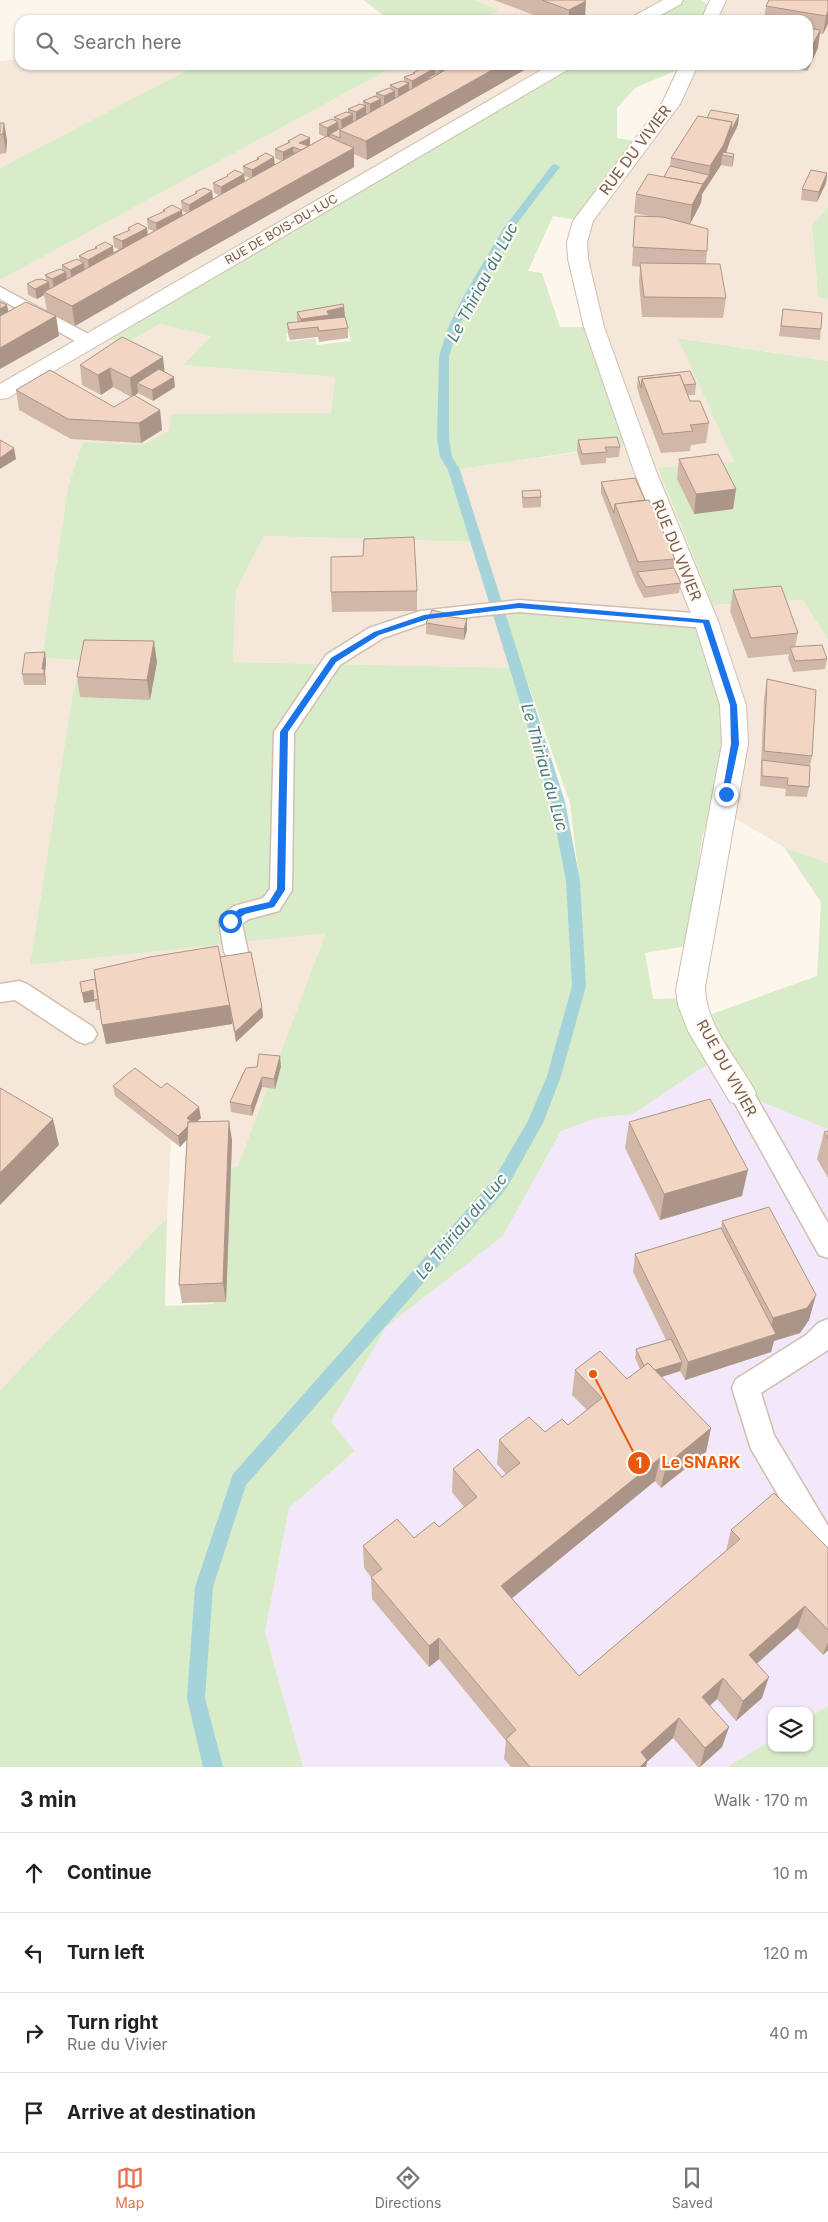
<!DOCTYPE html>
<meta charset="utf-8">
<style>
:root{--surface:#fff;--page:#f6f6f6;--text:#222;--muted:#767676;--line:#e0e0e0;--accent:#e76f51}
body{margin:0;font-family:Inter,sans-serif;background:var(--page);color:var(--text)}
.controls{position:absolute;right:15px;bottom:15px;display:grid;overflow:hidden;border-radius:10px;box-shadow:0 1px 4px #0004}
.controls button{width:45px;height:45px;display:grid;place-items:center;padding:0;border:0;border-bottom:1px solid var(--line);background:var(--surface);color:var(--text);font:25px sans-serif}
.stop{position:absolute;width:15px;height:15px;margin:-11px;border:4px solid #1a73e8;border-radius:50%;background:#fff}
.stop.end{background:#1a73e8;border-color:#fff;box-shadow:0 1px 5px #0008}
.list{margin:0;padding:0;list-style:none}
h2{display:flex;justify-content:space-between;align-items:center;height:65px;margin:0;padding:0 20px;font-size:21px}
h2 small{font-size:16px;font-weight:400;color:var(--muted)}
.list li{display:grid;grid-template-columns:32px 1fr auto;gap:15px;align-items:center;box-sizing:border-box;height:80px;padding:0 20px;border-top:1px solid var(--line)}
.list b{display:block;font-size:19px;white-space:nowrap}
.list p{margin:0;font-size:16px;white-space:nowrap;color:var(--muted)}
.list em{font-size:16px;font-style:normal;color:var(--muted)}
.icon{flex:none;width:28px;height:28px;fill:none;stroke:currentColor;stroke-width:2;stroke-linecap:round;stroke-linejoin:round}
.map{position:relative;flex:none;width:828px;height:1767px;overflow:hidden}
.search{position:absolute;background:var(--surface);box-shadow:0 1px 4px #0004;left:15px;right:15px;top:15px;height:55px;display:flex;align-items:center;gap:12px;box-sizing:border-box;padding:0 18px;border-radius:15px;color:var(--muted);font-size:19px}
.sheet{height:385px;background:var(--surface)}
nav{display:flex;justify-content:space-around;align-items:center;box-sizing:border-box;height:70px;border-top:1px solid var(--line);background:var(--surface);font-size:14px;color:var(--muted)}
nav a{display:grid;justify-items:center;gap:2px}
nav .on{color:var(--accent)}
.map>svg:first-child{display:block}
</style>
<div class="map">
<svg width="828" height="1767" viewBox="0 0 828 1767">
<rect width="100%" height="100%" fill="#fdf6ec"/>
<g fill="#f5e8da">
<path d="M473,0H665L640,20H480L498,10Z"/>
<path d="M718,0H828V207L812,227L818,297L828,299V361L679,338L734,462L658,469L713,605L803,600L828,640V863L784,847L722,811L733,705L499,608L482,558L516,668L233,662L236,590L264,536L476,542L454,470L607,448L577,242L689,65H808V20H709Z"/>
<path d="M20,59V65H197L0,168V61Z"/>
<path d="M397,65H563L121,346L160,324L211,336L184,365L335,377L331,414H171L170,431L143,445L83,443L68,487L42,658L81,660L72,698L30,965L327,932L238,1166L216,1173L217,1138L171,1140L167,1218L0,1390V280Z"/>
</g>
<path fill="#f3e8fa" d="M828,1045V1706L809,1717V1711H772V1740L727,1767H303L265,1632L289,1508L355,1451L331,1422L386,1327L503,1236L561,1131L597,1118L633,1114L698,1070L712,1064Z"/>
<g fill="#d8ecc9" fill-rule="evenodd">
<path d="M363,0H473L499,10L480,20H390Z"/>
<path d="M684,0H701L708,5L709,20H640Z"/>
<path d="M197,65H397L0,280V168Z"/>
<path d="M563,65H689L635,88L617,108V138L641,142L583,221L553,216L528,271L542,273L560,327H594L635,443L454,470L476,542L264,536L236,590L233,662L516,668L558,802L573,881L579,986L585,988L580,887L570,803L507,624V613L520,611L697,626L718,687L724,765L702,838L687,946L645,953L653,999L682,998L712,1064L698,1070L633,1114L597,1118L561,1131L503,1236L386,1327L331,1422L355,1451L289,1508L265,1632L303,1767H0V1390L167,1218L165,1306L214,1304L216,1173L238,1166L326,933L30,965L72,698L81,660L42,658L68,487L83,442L143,445L169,431L171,414L331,413L335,377L183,365L211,336L160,324L121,346L102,333ZM347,325L351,341L317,345L315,338L287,342L286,333Z"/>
<path d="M828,207V299L818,297L812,226Z"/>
<path d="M678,338L828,361V640L803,600L713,605L658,468L734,462Z"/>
<path d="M784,847L828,863V1129L741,1093L698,1019L817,976L821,902Z"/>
<path d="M828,1706V1767H727L772,1740V1748H809V1717Z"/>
</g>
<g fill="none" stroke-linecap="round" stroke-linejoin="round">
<path fill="#a5d3da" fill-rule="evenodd" d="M555,164L560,167L512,230L473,297L457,330L449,357V438L452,457L460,470L565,802L580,881L586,986L561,1076L543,1123L506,1189L246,1485L213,1587L205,1698L223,1767H203L187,1698L195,1587L233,1474L494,1179L528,1121L547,1076L572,986L566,881L551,802L448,470L440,457L437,438L439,357L447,330L463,297L503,229L552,165Z"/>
<g stroke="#d1beb0" stroke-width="3">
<g id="service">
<path d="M0,287L94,337L97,341L94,345H82L0,299Z"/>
<path d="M519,600L706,614L713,616L716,621L713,626L706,628L519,612L478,616L429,622L383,638L340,665L294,733L292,890L279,911L249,919L242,924L248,952L244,958L236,961L228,958L224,952L219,921L222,915L234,906L263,898L270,889L274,732L326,655L369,628L420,611Z"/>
<path d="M19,981L27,984L93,1027L97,1034L93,1041L85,1044L77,1041L15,1000L0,1002V984Z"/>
<path d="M741,1083L750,1086L828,1223V1258L819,1255L729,1093L732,1086Z"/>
<path d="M828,1319V1350L761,1393L774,1435L828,1526V1567L818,1563L751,1449L732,1388L736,1379L806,1335L818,1323Z"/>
</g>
</g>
<g stroke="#d1beb0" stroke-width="2">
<g id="minor">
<path d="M663,0H683L681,4L652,20H632L634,16Z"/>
<path d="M710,0H726L717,20H701Z"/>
<path d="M550,65H572L569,69L8,398L0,399V384Z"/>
<path d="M680,65H698L680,104L593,221L587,242L588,259L604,327L656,471L718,621L746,705L748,744L705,987C706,1028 738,1058 756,1093L752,1102L741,1105L730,1102L688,1031L678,1005L676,990L722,744L720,705L694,621L634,471L584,327L568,259L567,242L573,221L662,103Z"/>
</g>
</g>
<use href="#service" fill="#fff" fill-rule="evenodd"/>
<use href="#minor" fill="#fff" fill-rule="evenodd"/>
</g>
<g fill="#d1b7a8" fill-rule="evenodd">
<path d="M494,0H584L585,19L583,20H534L539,17Z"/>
<path d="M828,0V24L823,34H820L818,48L807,71L769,65H808V20H764L766,6Z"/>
<path d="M431,65H533L367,160L354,154V167L196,256L75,326L56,316L59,336L8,312H47L44,295L37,299L28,295L27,284L46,280L45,275L62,270V265L80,261L79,256L96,249L95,247L114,253L120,250L114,247L113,237L128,231V228H147L148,235L154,231L148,229L147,219L163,212V210H182L181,201L196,194L195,192L212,191L213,199L219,195L214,193L213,183L227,177V175L244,174L243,166L257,160V158L275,165L281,161L275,158V149L288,143V141L310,145L325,137L319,134V124L334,120V117L348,112V109L363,105V101L376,97V93L390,89V85L404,81V77L413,75V73L431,66ZM244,176L250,178L245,181ZM182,211L187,213L182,216Z"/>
<path d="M739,115L738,125L730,141L726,153L734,154L733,164L732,167L721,165L702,194L701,203L690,224L678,222L707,251L706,263L726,298L723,318L642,317L639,282L640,267L632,266L635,216L654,217L634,213L636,194L664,177L670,166L671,158L707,118Z"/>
<path d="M0,123H4L7,141L6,153L0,154Z"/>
<path d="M827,173L826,183L817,202L801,200L802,189Z"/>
<path d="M344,307L345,317L348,328V338L319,342L318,337L290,340L288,334L287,323L297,322V312Z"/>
<path d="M783,309L821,329L820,340L779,336Z"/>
<path d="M80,365L164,372L175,387L153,401L138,393L135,396L160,410L162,430L141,443L71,439L19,410L16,390L114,407L131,397L113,387L101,395L82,385Z"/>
<path d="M638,377L696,384L695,395H688L690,401L709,423L706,443L691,445L690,451L661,453L640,398L637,387Z"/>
<path d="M578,440L620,447L619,457L606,458V463L581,465L577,450Z"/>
<path d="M679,459L736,489L733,509L694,514L677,479Z"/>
<path d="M601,482L645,500L675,559L674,568L681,583L679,593L644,598L636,583L601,493Z"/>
<path d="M522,491L541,497V507L523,508L522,501Z"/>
<path d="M363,556L417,591V611L332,612L331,592Z"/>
<path d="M733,590L798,633L795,647L827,659L825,669L793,672L788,658L789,654L748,658L730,611Z"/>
<path d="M445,616L467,619V630L464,640L426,634V623Z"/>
<path d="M45,652L46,663L45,672L46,685H24L22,674Z"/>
<path d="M157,662L150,700L80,697L77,677Z"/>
<path d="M767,679L812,756L810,766L809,787L807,797L785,796L786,789L760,786L764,699Z"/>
<path d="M220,957L262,1007L263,1017L236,1042L232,1023V1024L106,1044L100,1010H96L95,1001L84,1003L80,982Z"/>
<path d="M281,1066L275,1089L262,1087L252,1116L231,1112L230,1102L243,1072Z"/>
<path d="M113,1086L161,1088L201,1118L196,1122L232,1140L226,1302L182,1303L179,1285L187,1139L180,1147L115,1096Z"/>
<path d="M629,1122L742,1196L660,1220L625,1148Z"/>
<path d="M828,1131V1178L817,1159L824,1132Z"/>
<path d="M722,1221L809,1320L800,1333L774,1341L771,1352L685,1380L680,1371L661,1377L711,1428L706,1452L661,1488L655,1481L512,1598L579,1676L726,1551L731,1530L828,1548V1650L823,1655L797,1628L757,1664L762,1698L736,1721L717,1699L710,1706L729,1727L722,1747L700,1767H698L673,1738L647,1762L646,1767H511L504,1759L506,1741L439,1659L429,1667L372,1599L371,1577L364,1568L363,1546L414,1538L439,1527L464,1507L452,1492L453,1469L502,1477L506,1474L497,1464L499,1440L545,1432L568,1425L587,1410L572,1395L575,1370L627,1379L640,1369L635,1358L636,1349L666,1340L633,1272L635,1254L721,1228Z"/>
</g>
<g fill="#aa9588">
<path d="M586,1L585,19L583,20H569V10Z"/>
<path d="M828,11V24L823,34L826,16Z"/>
<path d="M820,30L818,48L807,71L809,53Z"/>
<path d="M441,65H449V70L439,76V66Z"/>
<path d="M501,65H533L367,160L366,141Z"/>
<path d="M435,68V78H428V82L412,91V81Z"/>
<path d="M409,83V92L398,99V89Z"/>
<path d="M395,91V101L384,106V96Z"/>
<path d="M381,99V108L370,114V104Z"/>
<path d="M366,106V116L356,122V112Z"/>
<path d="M353,114V124L342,130L341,120Z"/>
<path d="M739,115L738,125L730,141L731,131Z"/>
<path d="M338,122L339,132L330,134V137L327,138V128Z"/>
<path d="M732,122L730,141L725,156L722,155L721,165L708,185L710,166Z"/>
<path d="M4,123L7,141L6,153L3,134Z"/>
<path d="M310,138V148L299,143Z"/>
<path d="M293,147L294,157L284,158V162H283V152Z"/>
<path d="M354,148V167L196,256L75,326L72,306L194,237Z"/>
<path d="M734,154L733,164L732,167L733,157Z"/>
<path d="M274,157L275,167L252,180V170Z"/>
<path d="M827,173L826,183L817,202L819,192Z"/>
<path d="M244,174L245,184L222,197L221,187Z"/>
<path d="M709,175L708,185L702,194L701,203L690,224L692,205L703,184Z"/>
<path d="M212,191L213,201L190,215L189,205Z"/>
<path d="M182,210L183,220L157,233L156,223Z"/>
<path d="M147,228L148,238L123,252L122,241Z"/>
<path d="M113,246L114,257L107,256L108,260L89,271L88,260Z"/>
<path d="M84,263L85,273L72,280L70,270Z"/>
<path d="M66,272L67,283L54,289L52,279Z"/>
<path d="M49,282L50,292H44V295L37,299L35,289Z"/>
<path d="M7,305L9,315L0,320V309Z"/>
<path d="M344,307L345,318L301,329V319L327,311Z"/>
<path d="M56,316L59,336L0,369V348Z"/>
<path d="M163,357L165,376L137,383L138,393L132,397L130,378Z"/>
<path d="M110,368L113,387L101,395L98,375Z"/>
<path d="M174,377L175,387L153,401L152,390Z"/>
<path d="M160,410L162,430L141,443L139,423Z"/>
<path d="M14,448L16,459L0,469V458Z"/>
<path d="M736,489L733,509L694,514L696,494Z"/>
<path d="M467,619V630L464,640V629Z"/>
<path d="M154,641L157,662L150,700L147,680Z"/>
<path d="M45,652L46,663L45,672L46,685L44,674L42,669Z"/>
<path d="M93,990L95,1001L84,1003L82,993Z"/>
<path d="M230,1005L232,1024L106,1044L102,1025Z"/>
<path d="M262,1007L263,1017L236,1042L235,1032Z"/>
<path d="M280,1056L281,1066L275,1089L274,1079Z"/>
<path d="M262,1077V1087L252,1116L251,1106Z"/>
<path d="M199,1107L201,1118L193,1125L194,1132L180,1147L178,1136L187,1118Z"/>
<path d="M53,1119L59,1145L0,1205V1173Z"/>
<path d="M229,1121L232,1140L226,1302L223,1283Z"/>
<path d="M748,1170L742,1196L660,1220L664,1194Z"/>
<path d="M816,1295L809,1320L800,1333L774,1341L771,1352L685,1380L688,1362L769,1337L773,1318Z"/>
<path d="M682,1362L680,1371L646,1382L648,1372Z"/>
<path d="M711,1428L706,1452L661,1488L666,1465Z"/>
<path d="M660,1458L655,1481L500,1608L501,1586Z"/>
<path d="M805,1606L797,1628L742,1676L749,1655Z"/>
<path d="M439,1638V1659L429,1667V1646Z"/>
<path d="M828,1642V1650L823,1655Z"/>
<path d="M769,1677L762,1698L736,1721L743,1701Z"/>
<path d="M723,1678L717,1699L696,1717L702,1697Z"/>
<path d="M679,1718L673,1738L647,1762L646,1767H637L641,1752Z"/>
<path d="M729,1727L722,1747L700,1767L705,1748Z"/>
</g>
<g fill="#f3d5c3" stroke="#aa9588">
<path d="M542,0H584L586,1L569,10Z"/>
<path d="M769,0H828V11L826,16L766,6Z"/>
<path d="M543,15L557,20H534Z"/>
<path d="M517,16L527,17L523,20H509Z"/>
<path d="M808,28L820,30L809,53L808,52Z"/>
<path d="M454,65H501L366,141L339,130Z"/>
<path d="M430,66L435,68L412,81L404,77L413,74L415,73H413L424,67Z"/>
<path d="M441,71H443L430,79L428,78Z"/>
<path d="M402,81L409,83L398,89L390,85Z"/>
<path d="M389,88L395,91L384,96L376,93Z"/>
<path d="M375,96L381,99L370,104L363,101Z"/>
<path d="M360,104L366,106L356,112L348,109Z"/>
<path d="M711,110L739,115L731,131L732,122L707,118Z"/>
<path d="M346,112L353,114L341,120L334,117Z"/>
<path d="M698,116L732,122L724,144L710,166L671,158Z"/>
<path d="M332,119L338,122L327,128L319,124Z"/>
<path d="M0,123H4L3,134L0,135Z"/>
<path d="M339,129H340V138L330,134Z"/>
<path d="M301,134L310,138L299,143L309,146L301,150L293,147L283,152L275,149L290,142L288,141Z"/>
<path d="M327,136L354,148L194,237L72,306L44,292Z"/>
<path d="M723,152L734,154L733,157L722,155Z"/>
<path d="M266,153L274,157L252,170L243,166L259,159L257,158Z"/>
<path d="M294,153H295L285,159L284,158Z"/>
<path d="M670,166L709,175L703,184L664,177Z"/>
<path d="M235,170L244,174L221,187L213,183L228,176L227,175Z"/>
<path d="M811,170L827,173L819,192L802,189Z"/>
<path d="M648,174L703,184L692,205L636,194Z"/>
<path d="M204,188L212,191L189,205L181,201L197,193L195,192Z"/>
<path d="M172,205L182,210L156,223L147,219L165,211L163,210Z"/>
<path d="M635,216L663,217L708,229L707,251L633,247Z"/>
<path d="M138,223L147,228L122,241L113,237L130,230L128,228Z"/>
<path d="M105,242L113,246L88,260L79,256L88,251L97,248L95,247Z"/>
<path d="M129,245L108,257L107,256Z"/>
<path d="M77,259L84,263L70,270L62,265Z"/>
<path d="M640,263L720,264L726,298L644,297Z"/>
<path d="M60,269L66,272L52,279L45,275Z"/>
<path d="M42,279L49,282L35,289L27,284L35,280Z"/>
<path d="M0,302L7,305L0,309Z"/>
<path d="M26,302L56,316L0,348V316Z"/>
<path d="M343,304L344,307L327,311L329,315L301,319L297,312Z"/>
<path d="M783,309L822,313L821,329L781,326Z"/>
<path d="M345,317L348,328L319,331L318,327L289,330L287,323Z"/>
<path d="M122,337L163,357L130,378L110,368L98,375L80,365Z"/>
<path d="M159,369L174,377L152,390L137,383Z"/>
<path d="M50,370L114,407L134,395L160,410L139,423L68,419L16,390Z"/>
<path d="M690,371L696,384L684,385L680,375L642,379L641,388L638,377Z"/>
<path d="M680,375L690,401H700L709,423L690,425L693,431L663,434L642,379Z"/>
<path d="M617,437L620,447H605L607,452L582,454L578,440Z"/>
<path d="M0,440L14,448L0,458Z"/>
<path d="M718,454L736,489L696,494L679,459Z"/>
<path d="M635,478L645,500L615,504L614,513L601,482Z"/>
<path d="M540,490L541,497L523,498L522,491Z"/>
<path d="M649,500L675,559L638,562L615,504Z"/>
<path d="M414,537L417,591L331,592V557L363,556L364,539Z"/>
<path d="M674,568L681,583L646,587L637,572Z"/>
<path d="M781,586L798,633L751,638L733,590Z"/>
<path d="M432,610L445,613L444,616L467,619L464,629L426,623Z"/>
<path d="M84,640L154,641L147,680L77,677Z"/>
<path d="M822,645L827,659L795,661L790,647Z"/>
<path d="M45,652L42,669H44V674H22L25,653Z"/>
<path d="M767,679L816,690L812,756L764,751Z"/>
<path d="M762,760L810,766L809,787L787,785L788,778L762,776Z"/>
<path d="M218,946L230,1005L102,1025L94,970L150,957Z"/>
<path d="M251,952L262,1007L235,1032L220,957Z"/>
<path d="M95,979L98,999L94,1000L93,990L82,993L80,982Z"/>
<path d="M259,1054L280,1056L274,1079L262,1077L251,1106L230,1102L246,1068L257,1067Z"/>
<path d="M135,1068L161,1088L167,1083L199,1107L187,1118L192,1122H188V1126L178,1136L113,1086Z"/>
<path d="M0,1088L53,1119L0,1173Z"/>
<path d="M710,1099L748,1170L664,1194L629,1122Z"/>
<path d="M229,1121L223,1283L179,1285L188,1122Z"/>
<path d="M828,1131V1139L824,1132Z"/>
<path d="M769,1207L816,1295L807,1308L773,1318L722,1221Z"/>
<path d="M721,1228L776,1334L688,1362L635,1254Z"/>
<path d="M671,1339L682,1362L655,1370L648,1363L644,1366L636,1349Z"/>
<path d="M600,1351L627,1379L648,1363L711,1428L666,1465L660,1458L501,1586L579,1676L740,1539L731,1530L774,1493L828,1548V1630L805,1606L749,1655L769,1677L743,1701L723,1678L702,1697L729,1727L705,1748L679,1718L641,1752L647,1760L640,1767H530L506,1739L516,1730L439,1638L429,1646L371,1577L382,1569L363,1546L397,1519L414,1538L434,1522L439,1527L477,1497L453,1469L478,1449L502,1477L520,1463L499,1440L529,1417L545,1432L562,1419L568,1425L602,1398L575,1370Z"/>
</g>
<path fill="#1a73e8" d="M519,603L709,620L737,705L739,744L728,796H723L722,794L731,744L730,705L703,623L519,608L428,619L379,635L336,662L288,732L285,890L274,907L245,914L233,923H227V919L239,909L269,902L277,889L280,732L331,658L374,632L424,615Z"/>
<g text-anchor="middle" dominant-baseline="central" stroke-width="4.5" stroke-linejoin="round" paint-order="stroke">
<g font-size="12" fill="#7a5c4d" stroke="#fffaf3">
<text transform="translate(281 229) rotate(-30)">RUE DE BOIS-DU-LUC</text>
</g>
<g font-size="15" fill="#7a5c4d" stroke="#fffaf3">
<text transform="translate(635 150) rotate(-53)">RUE DU VIVIER</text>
<text transform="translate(677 550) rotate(68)">RUE DU VIVIER</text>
<text transform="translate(727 1068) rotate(61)">RUE DU VIVIER</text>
</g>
<g font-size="16" font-style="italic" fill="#437c86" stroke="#fffaf3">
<text transform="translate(482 282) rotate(-62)">Le Thiriau du Luc</text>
<text transform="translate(545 767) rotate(74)">Le Thiriau du Luc</text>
<text transform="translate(461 1226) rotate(-50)">Le Thiriau du Luc</text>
</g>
</g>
<path fill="none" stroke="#e8590c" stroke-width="2" d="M593 1374L639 1463"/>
<g fill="#e8590c" stroke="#fffaf3" stroke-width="2">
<circle cx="593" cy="1374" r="5"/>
<circle cx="639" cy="1463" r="12"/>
</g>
<g font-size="15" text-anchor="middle" font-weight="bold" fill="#fff">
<text x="639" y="1468">1</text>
</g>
<g font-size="16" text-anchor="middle" font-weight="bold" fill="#e8590c" stroke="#fffaf3" stroke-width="4.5" stroke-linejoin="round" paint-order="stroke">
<text x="701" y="1468">Le SNARK</text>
</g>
</svg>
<div class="controls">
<button><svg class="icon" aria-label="layers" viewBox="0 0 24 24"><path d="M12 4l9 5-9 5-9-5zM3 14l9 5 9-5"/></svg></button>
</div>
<div class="stop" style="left:230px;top:921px"></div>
<div class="stop end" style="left:726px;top:794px"></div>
<div class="search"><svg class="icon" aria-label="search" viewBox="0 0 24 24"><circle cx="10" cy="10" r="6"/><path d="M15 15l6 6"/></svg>Search here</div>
</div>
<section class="sheet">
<h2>3 min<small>Walk · 170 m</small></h2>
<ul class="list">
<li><svg class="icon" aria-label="ahead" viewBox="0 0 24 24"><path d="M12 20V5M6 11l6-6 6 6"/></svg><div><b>Continue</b></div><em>10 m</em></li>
<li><svg class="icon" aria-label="left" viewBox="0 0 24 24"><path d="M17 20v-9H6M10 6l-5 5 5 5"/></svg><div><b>Turn left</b></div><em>120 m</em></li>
<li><svg class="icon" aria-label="right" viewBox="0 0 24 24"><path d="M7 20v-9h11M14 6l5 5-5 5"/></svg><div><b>Turn right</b><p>Rue du Vivier</p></div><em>40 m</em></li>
<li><svg class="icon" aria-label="arrive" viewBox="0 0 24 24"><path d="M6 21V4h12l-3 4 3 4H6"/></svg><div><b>Arrive at destination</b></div></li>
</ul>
</section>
<nav>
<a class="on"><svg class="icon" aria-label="map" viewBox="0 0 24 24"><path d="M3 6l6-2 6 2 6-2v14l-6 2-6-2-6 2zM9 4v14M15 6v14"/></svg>Map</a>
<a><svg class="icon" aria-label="directions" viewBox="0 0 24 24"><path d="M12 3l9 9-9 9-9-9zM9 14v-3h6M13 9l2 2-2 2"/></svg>Directions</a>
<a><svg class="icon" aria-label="saved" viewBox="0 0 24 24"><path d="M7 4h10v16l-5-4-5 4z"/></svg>Saved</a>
</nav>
